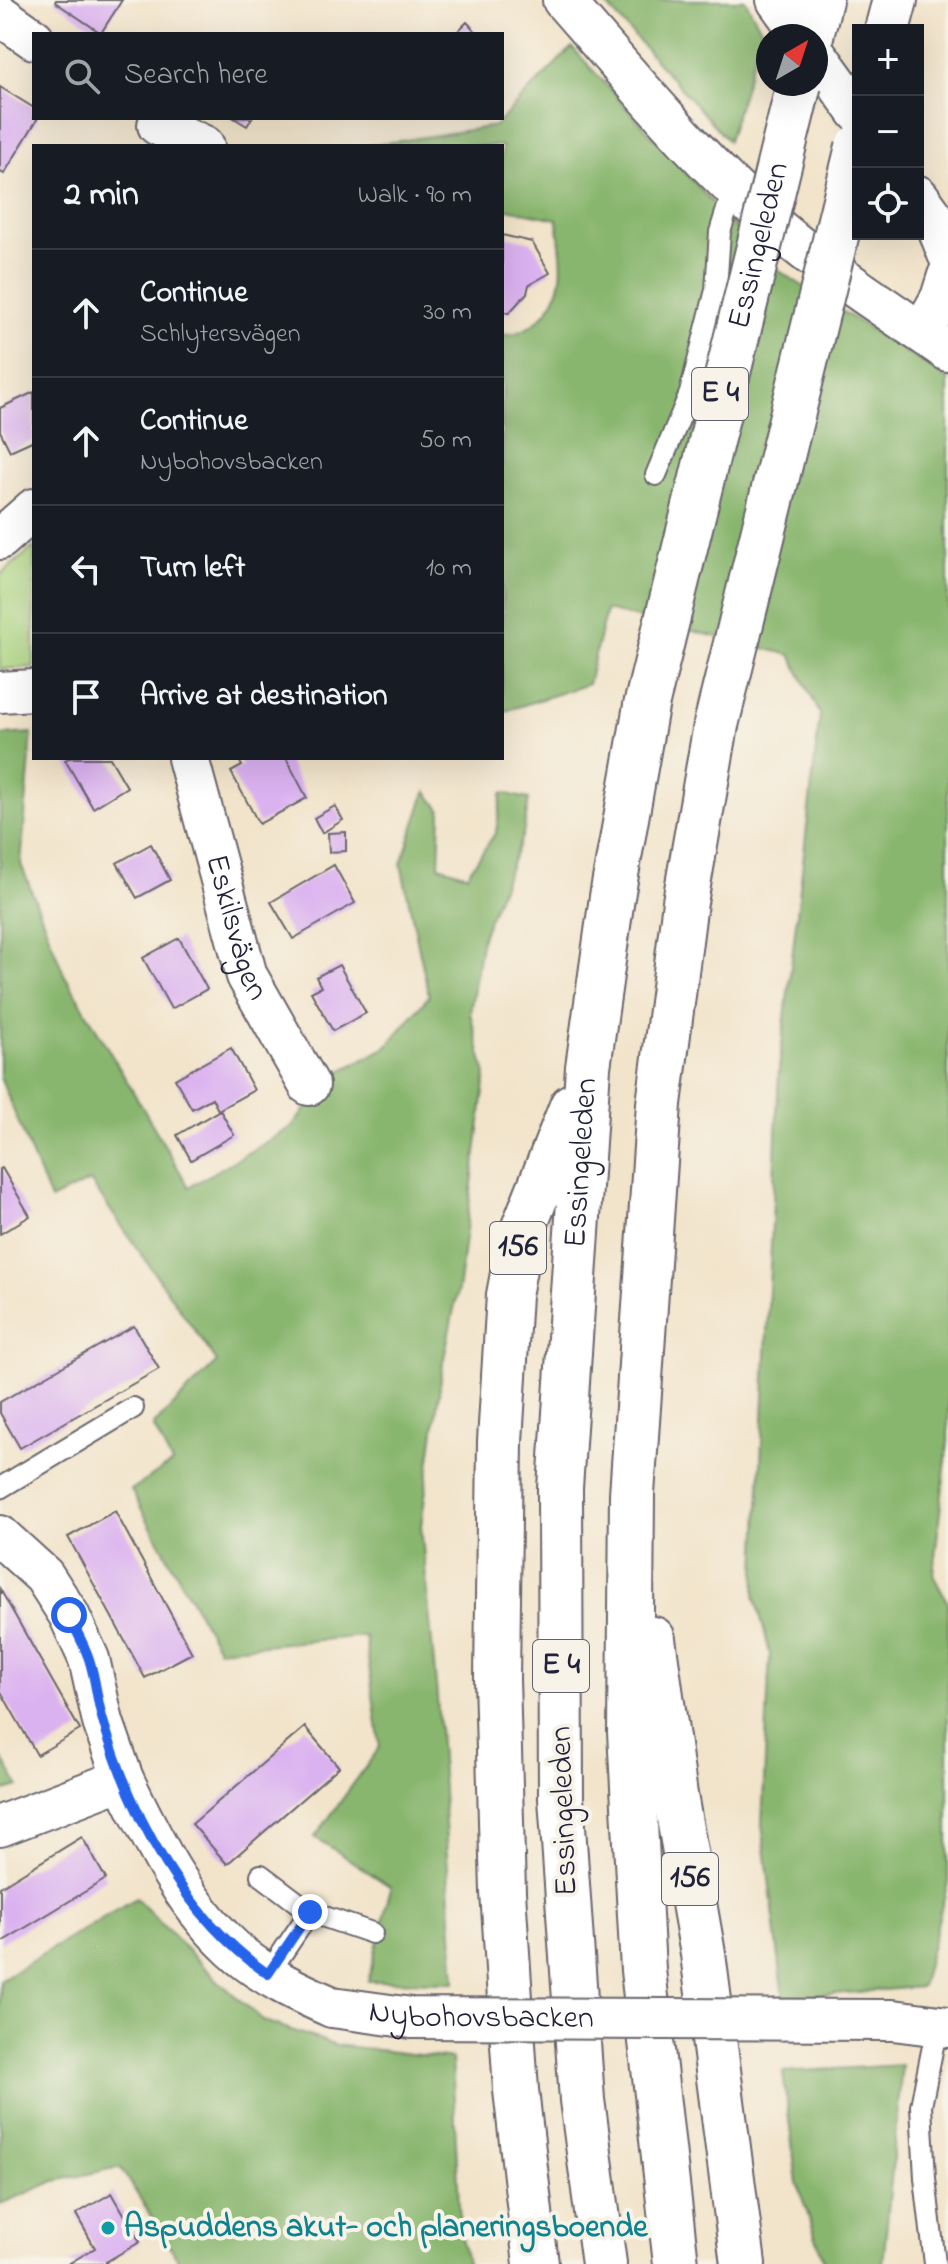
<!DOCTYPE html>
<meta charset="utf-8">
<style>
:root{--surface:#171b24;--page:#20242c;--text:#f1f3f6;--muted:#9ea1a6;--line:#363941}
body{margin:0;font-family:"Indie Flower",sans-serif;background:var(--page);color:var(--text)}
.controls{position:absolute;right:24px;top:24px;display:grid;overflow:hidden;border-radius:0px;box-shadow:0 8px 32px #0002}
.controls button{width:72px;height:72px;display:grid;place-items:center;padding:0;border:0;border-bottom:2px solid var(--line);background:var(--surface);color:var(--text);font:40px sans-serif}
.compass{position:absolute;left:756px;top:24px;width:72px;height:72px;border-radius:50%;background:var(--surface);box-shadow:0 8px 32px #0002;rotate:39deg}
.stop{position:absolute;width:24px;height:24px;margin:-18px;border:6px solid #2563eb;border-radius:50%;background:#fff}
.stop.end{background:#2563eb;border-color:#fff;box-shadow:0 2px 8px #0008}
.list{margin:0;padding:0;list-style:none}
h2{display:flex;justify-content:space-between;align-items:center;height:104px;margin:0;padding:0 32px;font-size:34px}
h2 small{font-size:26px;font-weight:400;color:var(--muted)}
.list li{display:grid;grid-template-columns:52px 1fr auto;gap:24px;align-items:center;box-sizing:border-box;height:128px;padding:0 32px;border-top:2px solid var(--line)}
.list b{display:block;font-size:30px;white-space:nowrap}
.list p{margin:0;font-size:26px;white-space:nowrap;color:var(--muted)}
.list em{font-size:26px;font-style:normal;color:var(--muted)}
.icon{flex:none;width:44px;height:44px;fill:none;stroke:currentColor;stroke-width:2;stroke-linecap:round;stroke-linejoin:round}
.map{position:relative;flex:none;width:948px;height:2264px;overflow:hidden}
.search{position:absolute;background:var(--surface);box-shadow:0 8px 32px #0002;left:32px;top:32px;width:472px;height:88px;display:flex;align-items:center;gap:20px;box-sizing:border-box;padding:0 28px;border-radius:0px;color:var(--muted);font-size:30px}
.panel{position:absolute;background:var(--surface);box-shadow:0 8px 32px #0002;left:32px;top:144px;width:472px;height:616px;border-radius:0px}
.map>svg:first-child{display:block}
</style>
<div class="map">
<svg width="948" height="2264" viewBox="0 0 948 2264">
<rect width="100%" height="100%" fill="#f7f3e8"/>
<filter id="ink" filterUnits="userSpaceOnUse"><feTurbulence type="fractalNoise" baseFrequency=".0125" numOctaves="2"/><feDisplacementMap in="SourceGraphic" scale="16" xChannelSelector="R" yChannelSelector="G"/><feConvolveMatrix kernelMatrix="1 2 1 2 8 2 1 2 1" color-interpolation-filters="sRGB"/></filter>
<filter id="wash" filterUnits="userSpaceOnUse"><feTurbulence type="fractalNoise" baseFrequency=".006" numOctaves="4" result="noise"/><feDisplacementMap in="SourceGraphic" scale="32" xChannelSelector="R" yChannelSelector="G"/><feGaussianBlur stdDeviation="1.8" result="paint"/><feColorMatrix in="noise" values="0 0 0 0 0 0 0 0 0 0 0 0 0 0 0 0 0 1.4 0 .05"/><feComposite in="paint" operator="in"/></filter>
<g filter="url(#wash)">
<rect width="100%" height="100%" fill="#f2e4cb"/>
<path fill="#acd580" stroke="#677c5e" stroke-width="2" d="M34,547V667L0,669V575Z"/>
<g fill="#89b66e" stroke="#566c54" stroke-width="2">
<path d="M602,0H745L762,30L728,141Z"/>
<path d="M572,47L767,263L948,379V1441L933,1575L948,1603V1882L921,1987L784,1998L762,1824L770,1654L755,1594L779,1070L820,714L791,655L606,610L588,684L502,712V335C533,334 557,307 561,277C564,259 558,236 557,219L502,208V146H366L495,126Z"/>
<path d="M32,733L21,864L64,974L189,1187L292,1127L329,1077L385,1048L429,996L401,864L426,791L441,810L439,866L467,875L496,832L502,793L529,799L523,834L482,937L470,1013L486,1075L459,1284L443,1363L421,1526L437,1696L455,1982L368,1981L391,1887L315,1837L380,1747L365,1636L218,1649L131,1490L172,1463L153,1426L217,1362L90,1181L50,1200L0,1077V735Z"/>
<path d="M0,1754L19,1787L0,1792Z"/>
<path d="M136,1898L215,1978L264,2021L336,2045L452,2059L460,2226L467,2264H181L120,2167L55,2181L0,2204V1980Z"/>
<path d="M902,2065L883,2264H825L797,2183L783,2072Z"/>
</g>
<g id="blocks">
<g fill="#dbb2f0">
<path d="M56,0H122L101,33L55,2Z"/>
<path d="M467,22L478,34H455Z"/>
<path d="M0,87L34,108V118H38L4,174L0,172Z"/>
<path d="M234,118H252L247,126Z"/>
<path d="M502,235L532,242L550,273L529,285L527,293L509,313L502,312Z"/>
<path d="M34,392V440L10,451L0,431V408Z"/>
<path d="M69,758H110L127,787L93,808L65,760Z"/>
<path d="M238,758H286L307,798L259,824L231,772L242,766Z"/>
<path d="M335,806L343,820L322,833L314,818Z"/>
<path d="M346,832V851L329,852L328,833Z"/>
<path d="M151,844L170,880L137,898L117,863Z"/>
<path d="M334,865L355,903L293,939L271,902Z"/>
<path d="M179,938L207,989L171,1009L143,958Z"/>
<path d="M339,965L366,1013L333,1031L311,992L321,987L316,977Z"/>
<path d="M231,1048L254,1090L218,1110L212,1098L192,1109L175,1079Z"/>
<path d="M220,1110L234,1135L191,1160L177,1135Z"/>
<path d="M2,1168L30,1216L0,1234V1169Z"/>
<path d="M134,1326L159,1369L20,1448L0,1413V1402Z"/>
<path d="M115,1511L192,1653L145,1678L68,1537Z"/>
<path d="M0,1589L80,1730L37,1755L0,1690Z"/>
<path d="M305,1727L339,1767L227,1864L192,1824Z"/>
<path d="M82,1837L106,1879L0,1943V1887Z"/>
<path d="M112,2193L140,2242L106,2262L107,2264H68L95,2248L76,2214Z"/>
</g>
</g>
</g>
<g filter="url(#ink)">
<use href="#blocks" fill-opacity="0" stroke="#6b666d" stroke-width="2"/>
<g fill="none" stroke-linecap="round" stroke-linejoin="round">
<g stroke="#6b666d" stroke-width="24">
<g id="service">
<path d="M656,475L690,393L716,290L720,232L734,187"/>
<path d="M0,1488L133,1408"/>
<path d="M261,1875L310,1912L372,1933"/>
<path d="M268,1974L310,1912"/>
<path d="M935,2264L925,2178L921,2106L937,2026"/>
</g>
</g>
<g stroke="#6b666d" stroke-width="44">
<g id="minor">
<path d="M563,0C636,83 707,172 794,242C842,281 897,315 948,351"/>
<path d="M777,0L803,36"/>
<path d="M0,15L34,39"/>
<path d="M816,54L858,112"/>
<path d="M158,125L204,146"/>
<path d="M918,196L934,218L948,254"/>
<path d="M922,332L941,298L948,276"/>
<path d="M0,539L34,509"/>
<path d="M0,692L34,690"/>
<path id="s1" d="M188,758L247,976L309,1085"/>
<path d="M0,1536L44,1576L69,1615L89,1659L103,1722L123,1779L0,1826"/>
<path d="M123,1779C154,1843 186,1909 241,1956C268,1978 300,1993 332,2007"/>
<path d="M893,2020L948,2027"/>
</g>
</g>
<g stroke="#6b666d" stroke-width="48">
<g id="motorway">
<path d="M887,30L895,0"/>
<path d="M811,36L820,0"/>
<path d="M653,1639L675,1795L703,1954L743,2264"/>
<path d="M536,2264L516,2090L503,1892L497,1679L500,1441L509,1295L520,1237L572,1106"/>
<path id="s2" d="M604,2264L582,2100L561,1798L560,1488L588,1067L612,897L646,706"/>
<path d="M676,2264L643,1970L630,1732L632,1494L659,1104L685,902L716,725"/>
</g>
</g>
<use href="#service" stroke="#fff" stroke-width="20"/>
<use href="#minor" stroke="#fff" stroke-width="40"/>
<use href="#motorway" stroke="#fff" stroke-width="44"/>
<g stroke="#6b666d" stroke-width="44" stroke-linecap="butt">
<g id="minor-bridge">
<path id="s3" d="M332,2007L412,2018L893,2020"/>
</g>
</g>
<g stroke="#6b666d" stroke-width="48" stroke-linecap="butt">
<g id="motorway-bridge">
<path id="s4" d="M646,706L799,84"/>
<path d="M716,725L858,147"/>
</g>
</g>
<use href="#minor-bridge" stroke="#fff" stroke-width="40"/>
<use href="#motorway-bridge" stroke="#fff" stroke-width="44"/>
</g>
</g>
<g fill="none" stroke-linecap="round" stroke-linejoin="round" filter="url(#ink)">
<path stroke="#2563eb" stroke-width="10" d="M69,1615C75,1629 84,1644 89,1659C96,1680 97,1703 104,1724C133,1819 185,1917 268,1974L310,1912"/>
</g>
<circle fill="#0f9aa8" stroke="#f7f3e8" stroke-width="3" cx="108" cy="2228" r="8"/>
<g text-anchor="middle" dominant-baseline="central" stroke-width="8" stroke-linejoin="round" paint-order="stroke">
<g fill="#f7f3e8" stroke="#62616f" stroke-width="2">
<rect x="692" y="368" width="56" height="52" rx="6"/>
<rect x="490" y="1222" width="56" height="52" rx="6"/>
<rect x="533" y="1640" width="56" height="52" rx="6"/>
<rect x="662" y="1853" width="56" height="52" rx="6"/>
</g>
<g font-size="30" font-weight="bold" fill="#22223b">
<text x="720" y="394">E 4</text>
<text x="518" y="1248">156</text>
<text x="561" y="1666">E 4</text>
<text x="690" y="1879">156</text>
</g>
<g font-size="32" fill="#22223b" stroke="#f7f3e8">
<text stroke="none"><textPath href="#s4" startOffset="474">Essingeleden</textPath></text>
<text stroke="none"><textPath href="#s1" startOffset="176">Eskilsvägen</textPath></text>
<text stroke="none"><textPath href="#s2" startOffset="1104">Essingeleden</textPath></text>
<text transform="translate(565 1811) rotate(-92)">Essingeleden</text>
<text stroke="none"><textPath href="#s3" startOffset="150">Nybohovsbacken</textPath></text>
</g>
<g font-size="32" font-weight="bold" fill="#0d838f" stroke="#f7f3e8" text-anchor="start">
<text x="124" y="2228">Aspuddens akut- och planeringsboende</text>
</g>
</g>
</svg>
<div class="controls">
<button>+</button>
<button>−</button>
<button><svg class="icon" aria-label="locate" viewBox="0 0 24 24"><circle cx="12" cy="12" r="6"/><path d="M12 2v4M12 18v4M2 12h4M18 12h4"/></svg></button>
</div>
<svg class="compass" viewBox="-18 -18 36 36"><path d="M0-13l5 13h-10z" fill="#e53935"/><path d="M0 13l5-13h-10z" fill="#9ea1a6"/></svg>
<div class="stop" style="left:69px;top:1615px"></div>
<div class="stop end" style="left:310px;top:1912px"></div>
<div class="search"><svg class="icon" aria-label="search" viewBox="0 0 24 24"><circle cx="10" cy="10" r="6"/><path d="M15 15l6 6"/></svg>Search here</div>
<section class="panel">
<h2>2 min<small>Walk · 90 m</small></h2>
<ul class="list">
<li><svg class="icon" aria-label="ahead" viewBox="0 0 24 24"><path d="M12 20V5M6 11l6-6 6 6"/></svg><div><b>Continue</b><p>Schlytersvägen</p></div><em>30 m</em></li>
<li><svg class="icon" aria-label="ahead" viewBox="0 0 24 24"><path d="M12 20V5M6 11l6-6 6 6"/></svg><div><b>Continue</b><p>Nybohovsbacken</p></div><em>50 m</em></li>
<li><svg class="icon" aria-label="left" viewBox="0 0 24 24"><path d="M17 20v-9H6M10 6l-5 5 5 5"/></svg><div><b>Turn left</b></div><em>10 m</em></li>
<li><svg class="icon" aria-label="arrive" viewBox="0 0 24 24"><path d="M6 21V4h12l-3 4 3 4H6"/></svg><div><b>Arrive at destination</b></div></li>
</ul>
</section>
</div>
